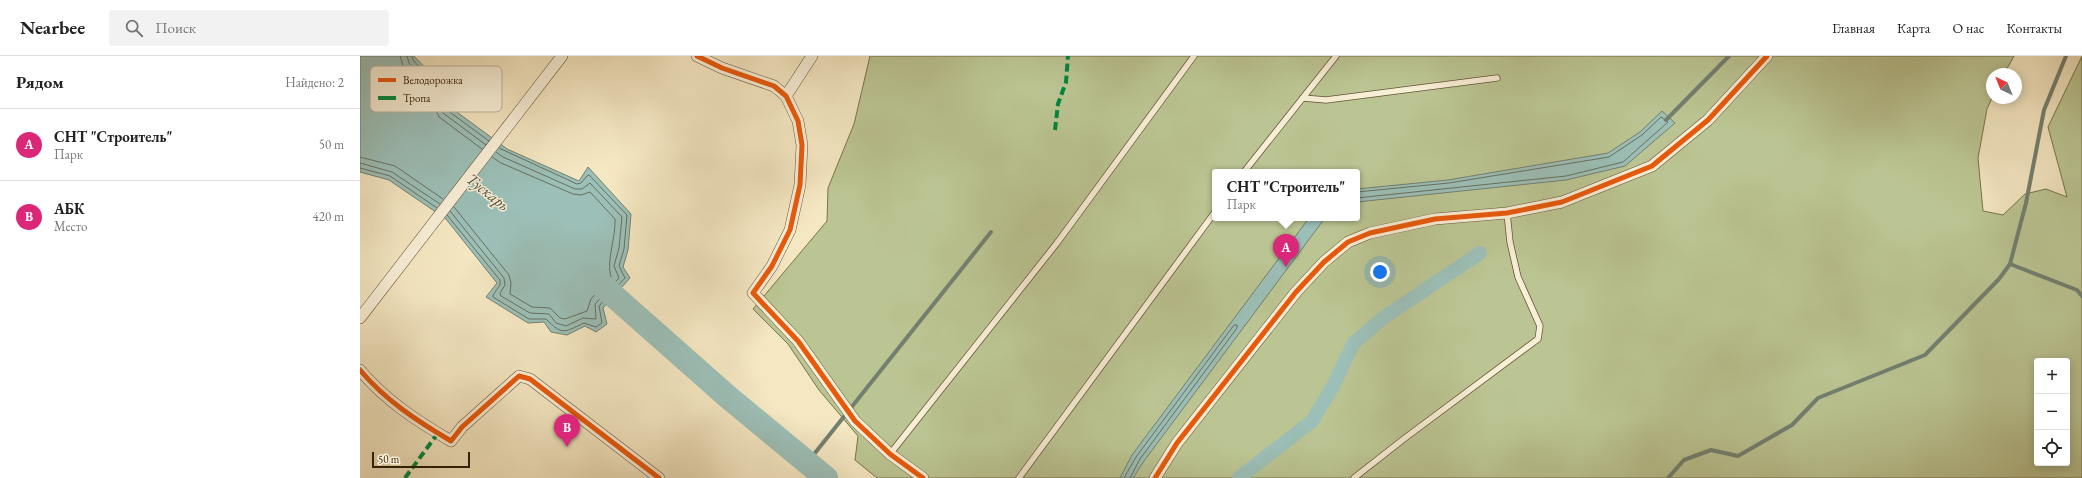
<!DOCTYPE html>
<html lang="ru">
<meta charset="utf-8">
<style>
:root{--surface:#fff;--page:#f2f2f2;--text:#222;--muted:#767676;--line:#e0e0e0;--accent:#db2777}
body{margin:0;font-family:"EB Garamond",serif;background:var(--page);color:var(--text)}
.controls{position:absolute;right:12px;bottom:12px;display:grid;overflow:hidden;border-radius:4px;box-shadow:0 2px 10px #0003}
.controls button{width:36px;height:36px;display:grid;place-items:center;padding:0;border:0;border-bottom:1px solid var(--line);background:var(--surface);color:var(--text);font:20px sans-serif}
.compass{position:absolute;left:1626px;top:12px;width:36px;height:36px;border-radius:50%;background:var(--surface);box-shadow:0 2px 10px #0003;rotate:317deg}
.scale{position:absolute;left:12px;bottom:10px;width:98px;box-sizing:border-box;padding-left:4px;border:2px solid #352106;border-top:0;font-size:11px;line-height:14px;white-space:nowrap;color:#352106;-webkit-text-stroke:3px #f8efd7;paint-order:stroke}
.you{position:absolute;left:1020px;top:216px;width:14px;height:14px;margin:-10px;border:3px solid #fff;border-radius:50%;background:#1a73e8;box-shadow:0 0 0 6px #1a73e833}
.badge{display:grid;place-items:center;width:26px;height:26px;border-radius:50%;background:var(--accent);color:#fff;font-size:13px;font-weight:700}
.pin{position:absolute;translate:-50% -33px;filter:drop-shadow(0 1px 2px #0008)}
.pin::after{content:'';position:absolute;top:21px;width:14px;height:12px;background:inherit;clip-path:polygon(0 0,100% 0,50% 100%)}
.popup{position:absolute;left:852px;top:113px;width:148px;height:52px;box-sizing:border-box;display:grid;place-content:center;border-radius:4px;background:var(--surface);filter:drop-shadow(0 1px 3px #0005);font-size:13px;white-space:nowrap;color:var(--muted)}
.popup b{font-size:15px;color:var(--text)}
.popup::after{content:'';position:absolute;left:50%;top:100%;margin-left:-8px;border:8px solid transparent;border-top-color:var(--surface)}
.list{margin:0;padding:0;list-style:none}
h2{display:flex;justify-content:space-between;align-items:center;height:52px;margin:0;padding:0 16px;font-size:17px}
h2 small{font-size:13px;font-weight:400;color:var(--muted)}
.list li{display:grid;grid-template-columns:26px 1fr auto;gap:12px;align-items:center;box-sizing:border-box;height:72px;padding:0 16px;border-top:1px solid var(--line)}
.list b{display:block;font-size:15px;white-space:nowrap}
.list p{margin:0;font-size:13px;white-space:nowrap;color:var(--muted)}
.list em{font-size:13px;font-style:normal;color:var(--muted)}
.icon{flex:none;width:22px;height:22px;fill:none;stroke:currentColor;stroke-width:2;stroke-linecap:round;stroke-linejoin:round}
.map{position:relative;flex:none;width:1722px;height:422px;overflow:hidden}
header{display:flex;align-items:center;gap:24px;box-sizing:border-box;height:56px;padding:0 20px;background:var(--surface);border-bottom:1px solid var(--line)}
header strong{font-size:19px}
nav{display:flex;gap:22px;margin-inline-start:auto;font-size:14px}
.search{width:280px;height:36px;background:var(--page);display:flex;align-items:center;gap:10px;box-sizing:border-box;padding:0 14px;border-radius:4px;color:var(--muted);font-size:15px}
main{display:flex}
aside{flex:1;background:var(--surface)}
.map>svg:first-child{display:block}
</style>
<header>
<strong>Nearbee</strong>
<div class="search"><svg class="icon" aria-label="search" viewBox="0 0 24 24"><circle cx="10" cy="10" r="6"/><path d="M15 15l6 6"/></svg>Поиск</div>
<nav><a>Главная</a><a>Карта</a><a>О нас</a><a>Контакты</a></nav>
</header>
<main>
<aside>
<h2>Рядом<small>Найдено: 2</small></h2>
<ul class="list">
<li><span class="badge">A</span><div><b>СНТ &quot;Строитель&quot;</b><p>Парк</p></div><em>50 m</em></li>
<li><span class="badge">B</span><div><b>АБК</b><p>Место</p></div><em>420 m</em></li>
</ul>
</aside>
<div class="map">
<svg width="1722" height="422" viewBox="0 0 1722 422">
<rect width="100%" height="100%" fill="#f4e7c2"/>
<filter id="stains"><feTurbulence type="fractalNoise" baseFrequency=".005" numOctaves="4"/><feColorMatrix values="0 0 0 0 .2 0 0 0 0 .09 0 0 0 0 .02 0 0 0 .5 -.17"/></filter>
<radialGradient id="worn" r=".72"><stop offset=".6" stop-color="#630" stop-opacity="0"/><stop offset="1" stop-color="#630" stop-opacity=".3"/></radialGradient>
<path fill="#bbc593" stroke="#78734c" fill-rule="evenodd" d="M510,0H1654L1644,18H1632V42L1627,53L1618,102L1623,155L1643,159L1665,138L1686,133L1707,141L1688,71L1722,0V422H517L495,404L498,380L459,334L428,288L393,253L467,165L468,132L494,68ZM855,116H997V162H855ZM1677,305H1707V407H1677Z"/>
<g fill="#9cbfb7" stroke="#738070">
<path d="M0,0H54L84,32L90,51L147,93L219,125L228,111L271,158L268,194L263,211L270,222L243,252L247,268L236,276L225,270L207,279L191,276L184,266L168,267L126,241L137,227L86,163L29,124L0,116Z"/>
<path d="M1302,55L1315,67L1265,110L1206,124L997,146V133L1088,124L1248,97L1280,76Z"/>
<path d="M949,162H965L784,405L773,422H760L772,399Z"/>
</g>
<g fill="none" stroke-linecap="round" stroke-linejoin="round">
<g stroke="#68705e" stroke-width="1">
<path d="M40,0L43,10L70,40L79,61L122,93"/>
<path d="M47,0L49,7L76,37L83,57L126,89"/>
<path d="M52,0L53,4L80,34L87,54L129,85"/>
<path d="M0,101L35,110L83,143"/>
<path d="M0,107L32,116L80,148"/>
<path d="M0,112L30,120L77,152"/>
<path d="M997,136L1089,127L1249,101L1282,79L1301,61L1308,66L1263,106L1206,120L997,142"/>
<path d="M94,151L149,219L151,227L150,238L172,251L190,252L200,262L205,263L227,255L231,243L251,221C246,204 256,182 255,163L230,136L221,139L213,138L141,107L132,101"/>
<path d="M90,155L144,222L145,229L140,237L141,240L170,257L189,258L196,267L206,270L223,262L236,263L235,248L259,222L254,210L259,192L262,161L230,127L222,133H215L143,101L136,96"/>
<path d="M87,159L140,224V229L133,239V241L169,263H186C203,280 204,276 224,267L236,271L242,267L239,250L265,222L259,210L264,193L267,159L229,119L227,120L221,127L217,128L139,92"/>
<path d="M764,422L776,401L874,269H877V272L780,403L770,422"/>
</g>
<g stroke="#738070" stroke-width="4">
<path d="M1306,64L1369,0"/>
<path d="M1650,208L1666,147L1684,54L1706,0"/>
<path d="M447,407L631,176"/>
<path d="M1308,422L1324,404L1351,394L1378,400L1432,369L1458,342L1565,299L1639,223L1650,208L1717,234L1722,240"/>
</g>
<path stroke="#9cbfb7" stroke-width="14" d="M879,422L952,365L973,330L993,288L1023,262L1120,197"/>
<path stroke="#9cbfb7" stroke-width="24" d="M230,219L368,341L466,422"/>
<g stroke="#655235" stroke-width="7">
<g id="service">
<path d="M943,42L966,44L1137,22"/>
<path d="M884,116L976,0"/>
<path d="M530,398L697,187L834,0"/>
<path d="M659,422L855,156"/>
<path d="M994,422L1045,382L1178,283L1180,270L1158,221L1150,186L1147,157"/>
</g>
</g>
<g stroke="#655235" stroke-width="12">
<g id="minor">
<path d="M337,0L362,12L414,30L426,40L438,65L442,89L440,129L430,174L412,210L393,237L438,285L495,365L530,398L563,422"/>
<path d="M426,40L452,0"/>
<path d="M0,262L202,0"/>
<path d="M0,314C25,344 57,365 91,385L102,371L159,320L170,323L299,422"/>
<path d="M795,422L817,387L936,236L964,206L988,186L1010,177L1075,163L1147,157L1202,146L1292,110L1348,64L1407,0"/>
</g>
</g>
<use href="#service" stroke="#f8efd7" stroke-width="5.5"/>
<use href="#minor" stroke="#f8efd7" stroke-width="11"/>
<g stroke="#00873e" stroke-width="4" stroke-dasharray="8 4" stroke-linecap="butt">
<path d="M695,74L698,48L706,26L708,0"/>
<path d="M45,422L78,377"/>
</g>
<g stroke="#f8efd7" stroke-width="8">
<g id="cycleway">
<path d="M337,0L362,12L414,30L426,40L438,65L442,89L440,129L430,174L412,210L393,237L438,285L495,365L530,398L563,422"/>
<path d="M0,314C25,344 57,365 91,385L102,371L159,320L170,323L299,422"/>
<path d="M795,422L817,387L936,236L964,206L988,186L1010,177L1075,163L1147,157L1202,146L1292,110L1348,64L1407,0"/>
</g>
</g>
<use href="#cycleway" stroke="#e8590c" stroke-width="5"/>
</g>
<g text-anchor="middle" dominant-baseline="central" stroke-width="3" stroke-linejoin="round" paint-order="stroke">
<g font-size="16" font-style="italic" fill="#54503b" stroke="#f8efd7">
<text transform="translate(128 136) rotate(39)">Тускарь</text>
</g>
</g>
<rect x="10" y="10" width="132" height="46" rx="6" fill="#f8efd7" stroke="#beb198" stroke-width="1"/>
<rect x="18" y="22" width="18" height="4" fill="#e8590c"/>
<rect x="18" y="40" width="18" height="4" fill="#00873e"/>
<g font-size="11" fill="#352106">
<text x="43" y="28">Велодорожка</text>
<text x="43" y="46">Тропа</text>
</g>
<rect width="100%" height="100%" filter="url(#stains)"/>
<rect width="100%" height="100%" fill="url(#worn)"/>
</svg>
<div class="controls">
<button>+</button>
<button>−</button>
<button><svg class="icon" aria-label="locate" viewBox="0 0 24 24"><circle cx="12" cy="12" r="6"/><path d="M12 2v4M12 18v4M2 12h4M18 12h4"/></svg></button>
</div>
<svg class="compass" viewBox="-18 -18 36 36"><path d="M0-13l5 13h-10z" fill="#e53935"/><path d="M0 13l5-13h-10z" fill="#767676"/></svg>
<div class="scale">50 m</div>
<div class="you"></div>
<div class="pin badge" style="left:926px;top:211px">A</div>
<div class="popup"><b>СНТ &quot;Строитель&quot;</b>Парк</div>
<div class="pin badge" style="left:207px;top:391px">B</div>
</div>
</main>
